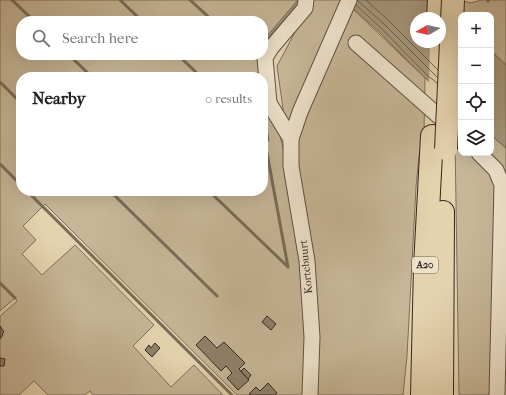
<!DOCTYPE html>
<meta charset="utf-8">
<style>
:root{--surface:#fff;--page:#f6f6f6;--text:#202124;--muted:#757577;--line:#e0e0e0}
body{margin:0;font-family:"IM FELL French Canon",serif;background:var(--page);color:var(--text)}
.controls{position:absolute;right:12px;top:12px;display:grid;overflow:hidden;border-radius:8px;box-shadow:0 4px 16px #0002}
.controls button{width:36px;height:36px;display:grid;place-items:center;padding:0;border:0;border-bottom:1px solid var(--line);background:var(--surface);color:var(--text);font:20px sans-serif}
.compass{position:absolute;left:410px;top:12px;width:36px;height:36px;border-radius:50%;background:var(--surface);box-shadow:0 4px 16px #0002;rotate:261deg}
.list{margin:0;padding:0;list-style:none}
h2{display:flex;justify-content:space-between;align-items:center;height:52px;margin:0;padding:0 16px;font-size:17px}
h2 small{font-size:13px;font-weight:400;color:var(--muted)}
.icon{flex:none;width:22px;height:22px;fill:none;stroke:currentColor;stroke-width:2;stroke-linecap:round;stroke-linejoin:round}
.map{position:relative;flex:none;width:506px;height:395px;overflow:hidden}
.search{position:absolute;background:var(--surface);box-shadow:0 4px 16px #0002;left:16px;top:16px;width:252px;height:44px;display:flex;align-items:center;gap:10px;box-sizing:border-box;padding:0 14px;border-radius:16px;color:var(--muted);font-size:15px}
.panel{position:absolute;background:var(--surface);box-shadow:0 4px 16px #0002;left:16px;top:72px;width:252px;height:124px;border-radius:16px}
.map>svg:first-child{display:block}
</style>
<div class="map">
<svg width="506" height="395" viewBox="0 0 506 395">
<rect width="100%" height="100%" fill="#e5d3af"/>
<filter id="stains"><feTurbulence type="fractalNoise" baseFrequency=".005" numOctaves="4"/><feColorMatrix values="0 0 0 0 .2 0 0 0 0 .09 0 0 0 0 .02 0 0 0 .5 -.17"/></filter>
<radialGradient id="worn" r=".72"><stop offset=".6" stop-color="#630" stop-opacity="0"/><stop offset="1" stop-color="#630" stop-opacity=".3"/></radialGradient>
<g fill="#c7b697" stroke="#7c6f5c">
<path d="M0,0H298L263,41V21H21V55H262V77H21V191H263V81L275,115L294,194L304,288L306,395H237L45,204L23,226L36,240L22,254L42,275L75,245L154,325L133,346L171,387L194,365L223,395H93L90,391L85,395H48L34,381L19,395H0V316L17,301L15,298L0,311Z"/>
<path d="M310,0H344L290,126L285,123L277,66L311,2Z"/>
<path d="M461,0L470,3L482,0H506V65L491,51V15H461Z"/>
<path d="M350,6L425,78L424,132L419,156L416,187L407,356L403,395H314L295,149L300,127Z"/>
<path d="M491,135L506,148V177L482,153H491Z"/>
<path d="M455,140L461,146V153H470L481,162L495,179V395H459Z"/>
</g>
<g fill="#a8997e" stroke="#796c58" fill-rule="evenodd">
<path d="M298,0H301L263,44V41Z"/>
<path d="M344,0H434L461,23V108L425,78L378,31ZM416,18H440V42H416Z"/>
<path d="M491,51L506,65V148L491,135Z"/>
</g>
<path fill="#e5d3af" d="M432,0H437L459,19L455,105L429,84L430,42H440V18H431Z"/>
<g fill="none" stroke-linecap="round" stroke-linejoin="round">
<g stroke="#6d604f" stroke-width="1">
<path d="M357,0L384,24L437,77"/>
<path d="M366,0L388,20L438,70"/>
<path d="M356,5L381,28L427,75L437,83"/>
</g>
<g stroke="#796c58" stroke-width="3">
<path d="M12,0L34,21"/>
<path d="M120,0L142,21"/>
<path d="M190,0L213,21"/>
<path d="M488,1V0"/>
<path d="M69,55L92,77"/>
<path d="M178,55L201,77"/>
<path d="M0,82L21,103"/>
<path d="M264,118L268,140"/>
<path d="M0,164L21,185"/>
<path d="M27,191L232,395"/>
<path d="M110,191L217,296"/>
<path d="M209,191L288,267L267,153"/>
<path d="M0,283L15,298"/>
</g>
</g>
<g fill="#8f816a" stroke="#322820">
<path d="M267,316L276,324L271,330L262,322Z"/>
<path d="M0,326L4,332L2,334L3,335L0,339Z"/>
<path d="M205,336L217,348L224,342L245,363L239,369L249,380L238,390L227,378L232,373L226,366L221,371L196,345Z"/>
<path d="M155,343L160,348L152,357L145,350L149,345L151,348Z"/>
<path d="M0,358L5,359L4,366H0Z"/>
<path d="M244,368L251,375L248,379L241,371Z"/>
<path d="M268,383L277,393L275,395H250L249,394L256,387L260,391Z"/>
</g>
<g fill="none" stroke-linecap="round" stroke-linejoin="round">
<g stroke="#5f5344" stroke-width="17">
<g id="minor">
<path d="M356,43L461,136"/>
<path d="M291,139L269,103L265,58L271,48L305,8L306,0"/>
<path d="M479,153L496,170L502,185L497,395"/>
<path d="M310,395L312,337L307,261L291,166V139L300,112L349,0"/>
</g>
</g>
<g stroke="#322820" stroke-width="24">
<g id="highway">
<path d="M438,18L439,0"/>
<path d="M422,395L425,266L432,136"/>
<path d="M442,395L443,212"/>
</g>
</g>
<use href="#minor" stroke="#eee2cb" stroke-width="15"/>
<use href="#highway" stroke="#e5d3af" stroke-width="22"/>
<g stroke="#322820" stroke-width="24" stroke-linecap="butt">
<path id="highway-bridge" d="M446,149L453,0"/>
</g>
<use href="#highway-bridge" stroke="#e5d3af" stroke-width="22"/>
</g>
<g text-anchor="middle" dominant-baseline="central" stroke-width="3" stroke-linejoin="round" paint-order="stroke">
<rect fill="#eee2cb" stroke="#6a6053" stroke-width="1" x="412" y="257" width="26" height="16" rx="3"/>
<g font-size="10" font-weight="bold" fill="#322820">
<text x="425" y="265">A20</text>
</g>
<g font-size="11" fill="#322820" stroke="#eee2cb">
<text transform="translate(306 267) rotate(-96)">Kortebuurt</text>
</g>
</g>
<rect width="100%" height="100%" filter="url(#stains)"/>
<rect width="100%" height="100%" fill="url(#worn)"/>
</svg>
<div class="controls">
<button>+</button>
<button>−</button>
<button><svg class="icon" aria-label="locate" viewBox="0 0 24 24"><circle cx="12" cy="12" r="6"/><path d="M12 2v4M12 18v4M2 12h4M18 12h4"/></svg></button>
<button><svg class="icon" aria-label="layers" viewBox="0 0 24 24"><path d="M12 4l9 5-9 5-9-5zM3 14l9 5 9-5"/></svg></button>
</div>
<svg class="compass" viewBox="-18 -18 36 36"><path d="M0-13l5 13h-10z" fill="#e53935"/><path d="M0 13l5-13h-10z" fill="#757577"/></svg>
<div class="search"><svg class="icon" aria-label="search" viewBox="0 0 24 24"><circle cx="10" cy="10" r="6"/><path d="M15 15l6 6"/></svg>Search here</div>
<section class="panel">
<h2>Nearby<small>0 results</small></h2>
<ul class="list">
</ul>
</section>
</div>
